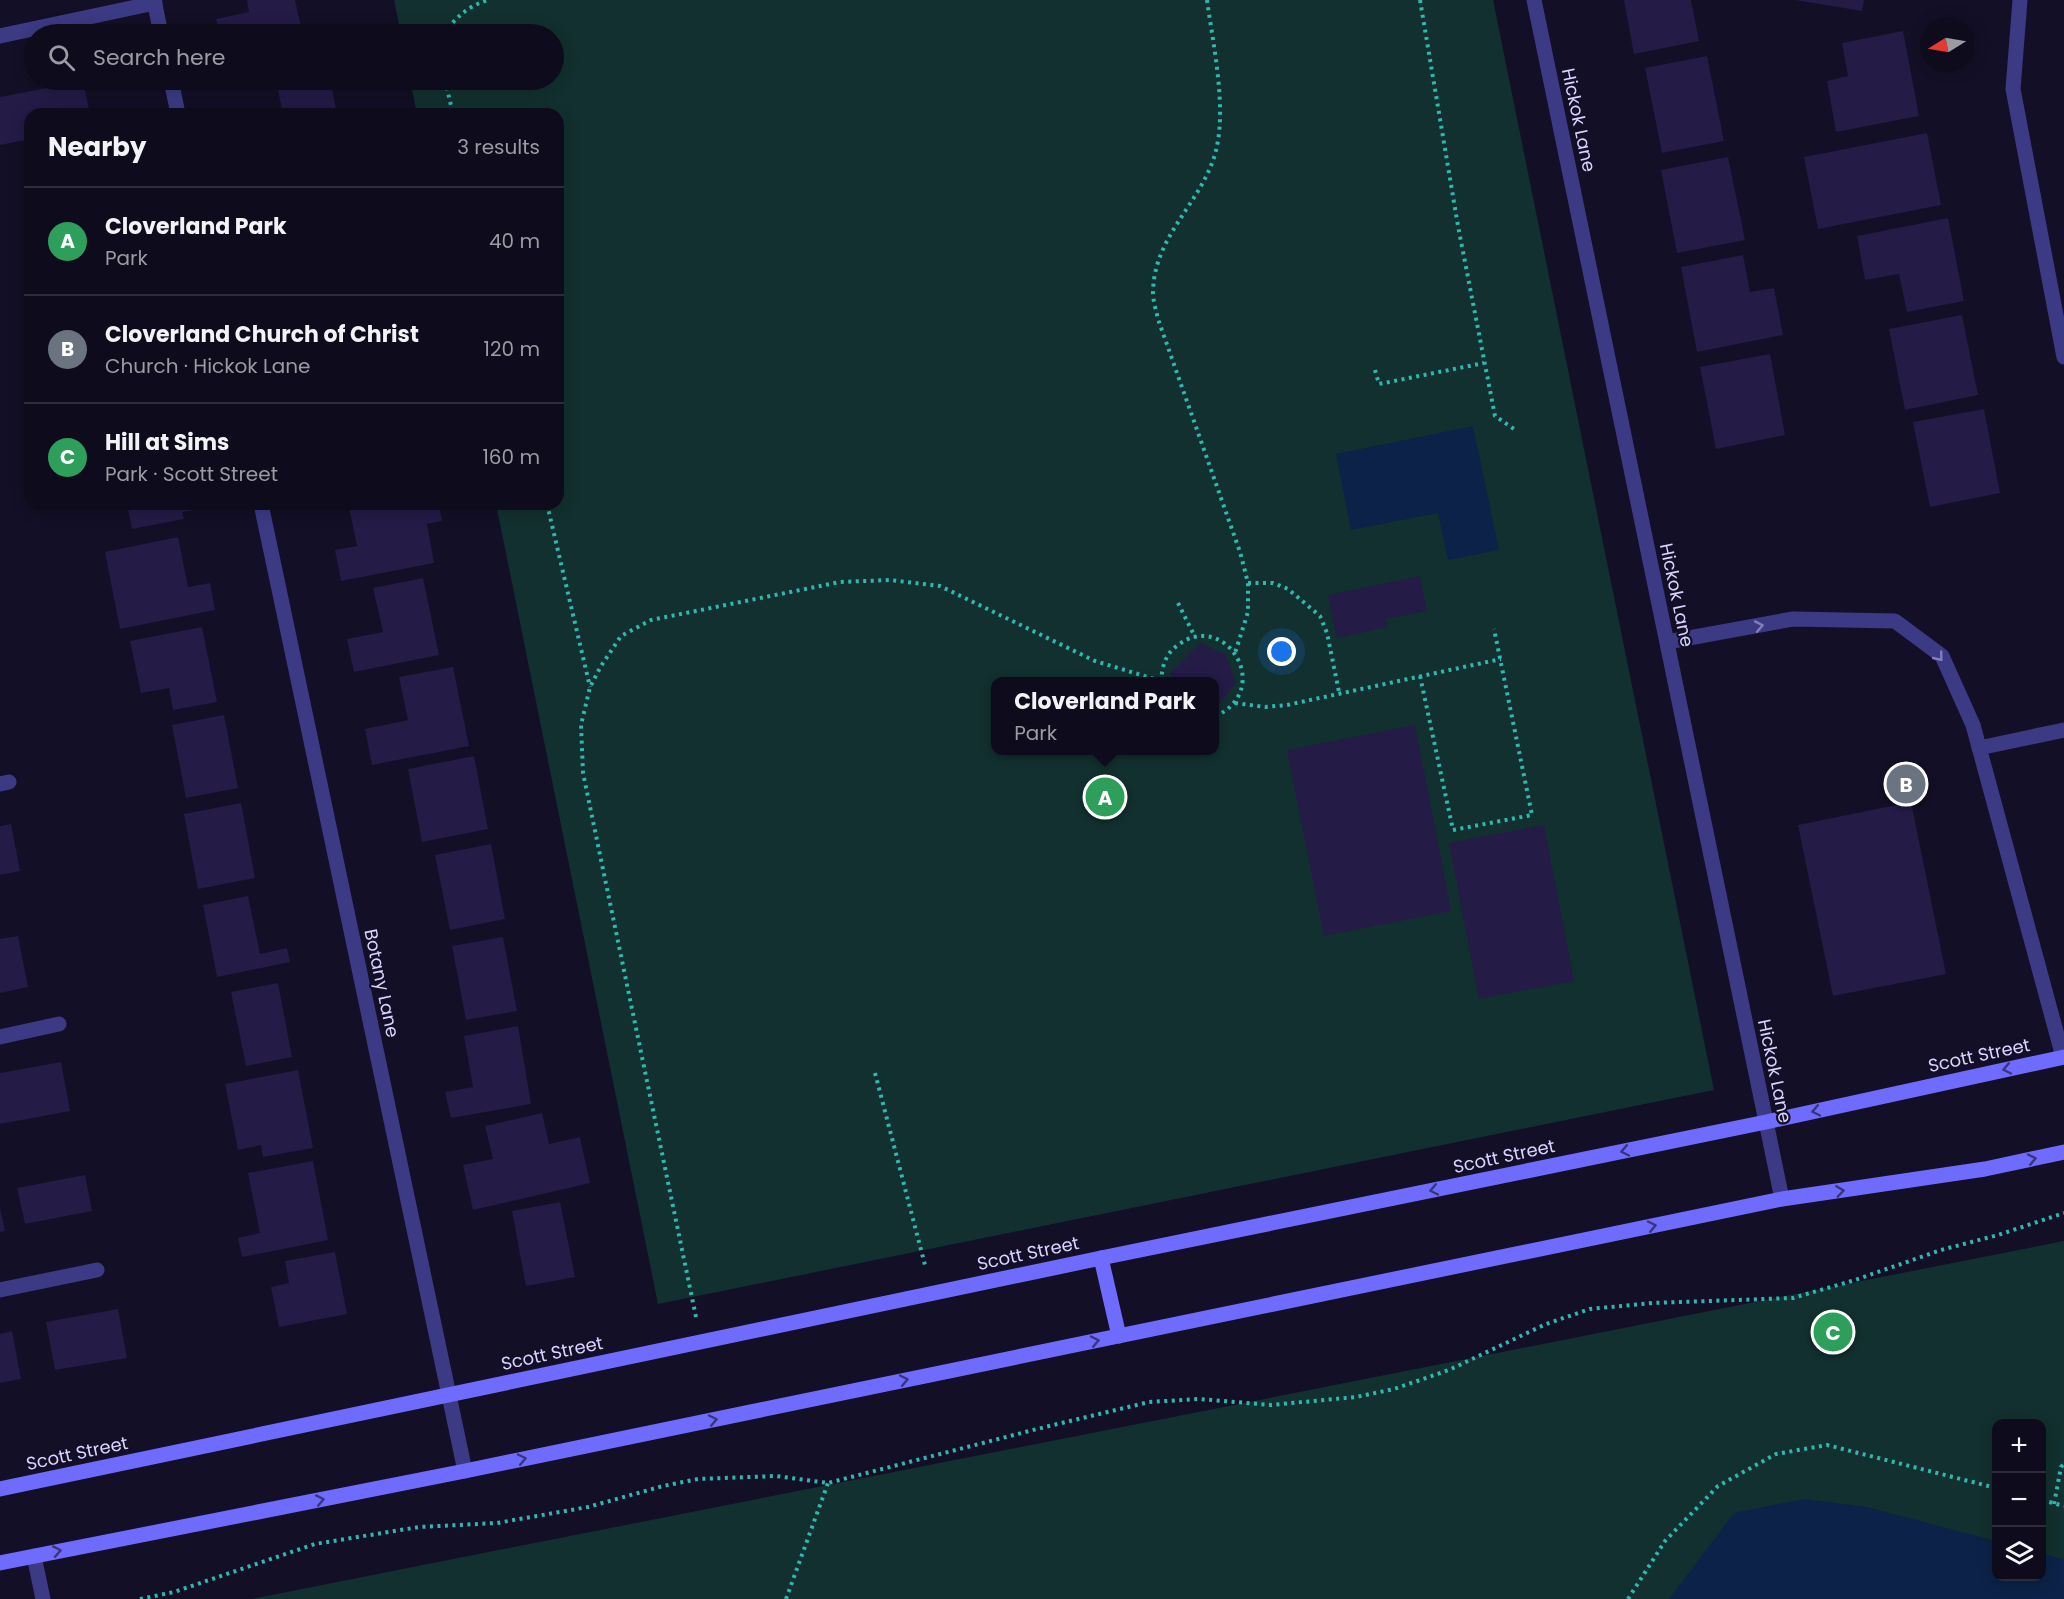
<!DOCTYPE html>
<meta charset="utf-8">
<style>
:root{--surface:#0e0b1c;--page:#1c1929;--text:#f1f3f6;--muted:#9b9ba3;--line:#2e2b3b;--accent:#b45309}
body{margin:0;font-family:Poppins,sans-serif;background:var(--page);color:var(--text)}
.controls{position:absolute;right:18px;bottom:18px;display:grid;overflow:hidden;border-radius:12px;box-shadow:0 3px 15px #0003}
.controls button{width:54px;height:54px;display:grid;place-items:center;padding:0;border:0;border-bottom:2px solid var(--line);background:var(--surface);color:var(--text);font:30px sans-serif}
.compass{position:absolute;left:1920px;top:18px;width:54px;height:54px;border-radius:50%;background:var(--surface);box-shadow:0 3px 15px #0003;rotate:259deg}
.you{position:absolute;left:1282px;top:652px;width:21px;height:21px;margin:-15px;border:4px solid #fff;border-radius:50%;background:#1a73e8;box-shadow:0 0 0 9px #1a73e833}
.badge{display:grid;place-items:center;width:39px;height:39px;border-radius:50%;background:var(--accent);color:#fff;font-size:20px;font-weight:700}
.pin{position:absolute;translate:-50% -50%;border:3px solid #fff;box-shadow:0 2px 6px #0006}
.popup{position:absolute;left:991px;top:677px;width:228px;height:78px;box-sizing:border-box;display:grid;place-content:center;border-radius:12px;background:var(--surface);filter:drop-shadow(0 2px 4px #0005);font-size:20px;white-space:nowrap;color:var(--muted)}
.popup b{font-size:22px;color:var(--text)}
.popup::after{content:'';position:absolute;left:50%;top:100%;margin-left:-12px;border:12px solid transparent;border-top-color:var(--surface)}
.list{margin:0;padding:0;list-style:none}
h2{display:flex;justify-content:space-between;align-items:center;height:78px;margin:0;padding:0 24px;font-size:26px}
h2 small{font-size:20px;font-weight:400;color:var(--muted)}
.list li{display:grid;grid-template-columns:39px 1fr auto;gap:18px;align-items:center;box-sizing:border-box;height:108px;padding:0 24px;border-top:2px solid var(--line)}
.list b{display:block;font-size:22px;white-space:nowrap}
.list p{margin:0;font-size:20px;white-space:nowrap;color:var(--muted)}
.list em{font-size:20px;font-style:normal;color:var(--muted)}
.icon{flex:none;width:33px;height:33px;fill:none;stroke:currentColor;stroke-width:2;stroke-linecap:round;stroke-linejoin:round}
.map{position:relative;flex:none;width:2064px;height:1599px;overflow:hidden}
.search{position:absolute;background:var(--surface);box-shadow:0 3px 15px #0003;left:24px;top:24px;width:540px;height:66px;display:flex;align-items:center;gap:15px;box-sizing:border-box;padding:0 21px;border-radius:33px;color:var(--muted);font-size:22px}
.panel{position:absolute;background:var(--surface);box-shadow:0 3px 15px #0003;left:24px;top:108px;width:540px;height:402px;border-radius:18px}
.map>svg:first-child{display:block}
</style>
<div class="map">
<svg width="2064" height="1599" viewBox="0 0 2064 1599">
<rect width="100%" height="100%" fill="#130f26"/>
<g fill="#12302f" fill-rule="evenodd">
<path d="M394,0H1493L1714,1090L658,1304L496,504H558V114H417L410,80H554V34H401ZM996,682H1214V750H996Z"/>
<path d="M2064,1241V1599H251ZM1996,1424H2042V1576H1996Z"/>
</g>
<g fill="#0c2248">
<path d="M1473,426L1499,550L1448,560L1438,513L1351,530L1336,454Z"/>
<path d="M1804,1499L1867,1507L1996,1541V1576H2042V1553L2064,1560V1599H1669L1734,1513Z"/>
</g>
<g fill="#241b47">
<path d="M247,0H295L302,31L286,34H219L216,19L249,12Z"/>
<path d="M1624,0H1691L1699,41L1634,54Z"/>
<path d="M1795,0H1864L1862,11Z"/>
<path d="M1903,31L1919,116L1836,132L1827,81L1848,76L1842,43Z"/>
<path d="M1707,56L1724,141L1662,153L1645,68Z"/>
<path d="M276,80H330L337,114H283Z"/>
<path d="M83,81L90,114H30V139L0,145V97Z"/>
<path d="M1927,133L1941,205L1818,229L1804,157Z"/>
<path d="M1728,157L1745,240L1677,253L1661,170Z"/>
<path d="M1948,218L1964,301L1907,312L1899,274L1865,280L1857,236Z"/>
<path d="M1743,255L1750,292L1774,288L1783,335L1697,352L1681,267Z"/>
<path d="M1962,315L1978,395L1905,410L1889,329Z"/>
<path d="M1770,354L1785,435L1716,449L1700,367Z"/>
<path d="M1984,409L2000,493L1930,507L1913,422Z"/>
<path d="M127,504H201L202,509L182,512L184,519L132,529Z"/>
<path d="M366,504H439L442,521L427,524L434,563L341,581L335,550L357,546L349,507Z"/>
<path d="M178,537L188,587L210,583L215,610L120,629L105,552Z"/>
<path d="M1420,576L1427,611L1386,619L1388,627L1337,638L1328,595Z"/>
<path d="M423,578L439,655L354,672L347,639L383,632L373,588Z"/>
<path d="M202,627L217,702L173,710L169,688L141,693L130,641Z"/>
<path d="M1200,643L1226,655L1236,683L1214,711V682H1173L1170,673Z"/>
<path d="M453,667L469,746L372,765L365,729L408,720L399,677Z"/>
<path d="M224,715L238,788L186,798L172,725Z"/>
<path d="M1415,725L1451,911L1324,936L1287,750Z"/>
<path d="M474,756L488,829L422,842L408,769Z"/>
<path d="M1911,802L1946,974L1833,996L1798,825Z"/>
<path d="M241,803L255,878L198,889L184,814Z"/>
<path d="M11,824L20,871L0,875V826Z"/>
<path d="M1544,825L1574,981L1479,999L1449,843Z"/>
<path d="M491,844L505,919L450,930L435,855Z"/>
<path d="M248,896L260,954L287,948L290,962L217,977L203,905Z"/>
<path d="M18,936L28,987L0,993V939Z"/>
<path d="M503,937L517,1011L466,1020L452,946Z"/>
<path d="M278,983L292,1057L246,1066L231,992Z"/>
<path d="M518,1026L531,1104L451,1118L445,1092L473,1087L464,1036Z"/>
<path d="M61,1062L70,1111L0,1124V1073Z"/>
<path d="M298,1070L313,1148L263,1157L261,1145L238,1150L225,1084Z"/>
<path d="M542,1113L549,1144L580,1137L590,1183L473,1210L463,1165L493,1159L485,1126Z"/>
<path d="M313,1161L328,1240L242,1257L238,1238L260,1233L248,1173Z"/>
<path d="M85,1175L92,1211L25,1224L17,1188Z"/>
<path d="M560,1202L575,1277L526,1286L512,1211Z"/>
<path d="M0,1208L5,1231L0,1232Z"/>
<path d="M335,1252L347,1314L279,1327L271,1287L289,1283L285,1261Z"/>
<path d="M118,1309L127,1358L55,1370L46,1322Z"/>
<path d="M12,1331L21,1379L0,1383V1334Z"/>
</g>
<g fill="none" stroke-linecap="round" stroke-linejoin="round">
<g stroke="#2fb8b0" stroke-width="4" stroke-dasharray="3 4.5" stroke-linecap="butt">
<path d="M1207,0C1213,44 1226,103 1217,146C1206,200 1154,233 1153,292C1153,301 1156,310 1158,319L1240,552L1248,583V612L1235,653"/>
<path d="M1420,0L1458,226L1495,416L1514,429"/>
<path d="M443,34C457,17 466,7 488,0"/>
<path d="M445,80L453,114"/>
<path d="M1375,370L1379,384L1484,363"/>
<path d="M547,504L590,687"/>
<path d="M1248,583H1273L1288,589L1320,616L1327,633L1339,692"/>
<path d="M1178,603L1195,637"/>
<path d="M1420,676L1453,830L1532,815L1494,629"/>
<path d="M1161,682C1162,667 1165,654 1178,645C1225,609 1276,690 1214,717"/>
<path d="M1235,703L1265,707L1287,705L1501,659"/>
<path d="M875,1073L926,1269"/>
<path d="M696,1317L583,773L581,725L590,687L601,666L621,636L651,620L840,582L890,580L940,586L1095,661L1161,681"/>
<path d="M2042,1500L2064,1506"/>
<path d="M2054,1504L2061,1467L2064,1464"/>
<path d="M140,1599L174,1592L315,1544L419,1527L497,1523L588,1507L663,1486L698,1479L776,1476L828,1483L1045,1427L1149,1402L1199,1399L1271,1405L1356,1397L1394,1389L1449,1370L1546,1324L1590,1309L1652,1303L1793,1298L1855,1280L1941,1250L1998,1235L2064,1213"/>
<path d="M786,1599L828,1483"/>
<path d="M1628,1599L1665,1541L1718,1486L1776,1454L1827,1445L1996,1488"/>
</g>
<g stroke="#3d3a85" stroke-width="15">
<path d="M1667,642L1793,619L1895,621L1942,656L1973,725L2063,1057"/>
<path d="M1979,748L2064,730"/>
<path d="M0,784L9,782"/>
<path d="M0,1037L59,1024"/>
</g>
<g stroke="#3d3a85" stroke-width="15">
<path d="M154,0L161,34"/>
<path d="M1534,0L1782,1199"/>
<path d="M2020,0L2013,89L2064,357"/>
<path d="M0,36L155,3"/>
<path d="M171,80L178,114"/>
<path d="M261,504L465,1471"/>
<path d="M0,1290L97,1270"/>
<path d="M34,1556L43,1599"/>
</g>
<g stroke="#6f6bff" stroke-width="15">
<path d="M1101,1258L1119,1336"/>
<path d="M0,1489L1101,1258L1766,1122L2064,1057"/>
<path d="M0,1563L465,1471L1782,1199L1985,1169L2064,1152"/>
</g>
</g>
<defs><path id="oneway-chevron" d="M-2-3.5L2.5 0L-2 3.5" fill="none" stroke-width="1.6" stroke-linecap="round" stroke-linejoin="round" transform="scale(1.5)"/></defs>
<g stroke="#837fbc">
<use href="#oneway-chevron" transform="translate(1759 626) rotate(-11)"/>
<use href="#oneway-chevron" transform="translate(1939 657) rotate(51)"/>
</g>
<g stroke="#38347d">
<use href="#oneway-chevron" transform="translate(2007 1069) rotate(168)"/>
<use href="#oneway-chevron" transform="translate(1816 1111) rotate(168)"/>
<use href="#oneway-chevron" transform="translate(1625 1151) rotate(168)"/>
<use href="#oneway-chevron" transform="translate(2032 1159) rotate(-12)"/>
<use href="#oneway-chevron" transform="translate(1434 1190) rotate(168)"/>
<use href="#oneway-chevron" transform="translate(1840 1191) rotate(-8)"/>
<use href="#oneway-chevron" transform="translate(1652 1226) rotate(-12)"/>
<use href="#oneway-chevron" transform="translate(1095 1341) rotate(-12)"/>
<use href="#oneway-chevron" transform="translate(904 1380) rotate(-12)"/>
<use href="#oneway-chevron" transform="translate(713 1420) rotate(-12)"/>
<use href="#oneway-chevron" transform="translate(522 1459) rotate(-12)"/>
<use href="#oneway-chevron" transform="translate(320 1500) rotate(-11)"/>
<use href="#oneway-chevron" transform="translate(57 1551) rotate(-11)"/>
</g>
<g text-anchor="middle" dominant-baseline="central" stroke-width="4.5" stroke-linejoin="round" paint-order="stroke">
<g font-size="18" fill="#d9d4ff" stroke="#130f26">
<text transform="translate(1579 120) rotate(78)">Hickok Lane</text>
<text transform="translate(1677 595) rotate(78)">Hickok Lane</text>
<text transform="translate(382 983) rotate(78)">Botany Lane</text>
<text transform="translate(1979 1055) rotate(-12)">Scott Street</text>
<text transform="translate(1775 1071) rotate(78)">Hickok Lane</text>
<text transform="translate(1504 1156) rotate(-12)">Scott Street</text>
<text transform="translate(1028 1253) rotate(-12)">Scott Street</text>
<text transform="translate(552 1353) rotate(-12)">Scott Street</text>
<text transform="translate(77 1453) rotate(-12)">Scott Street</text>
</g>
</g>
</svg>
<div class="controls">
<button>+</button>
<button>−</button>
<button><svg class="icon" aria-label="layers" viewBox="0 0 24 24"><path d="M12 4l9 5-9 5-9-5zM3 14l9 5 9-5"/></svg></button>
</div>
<svg class="compass" viewBox="-18 -18 36 36"><path d="M0-13l5 13h-10z" fill="#e53935"/><path d="M0 13l5-13h-10z" fill="#9b9ba3"/></svg>
<div class="you"></div>
<div class="pin badge" style="left:1105px;top:797px;background:#2e9e5b">A</div>
<div class="popup"><b>Cloverland Park</b>Park</div>
<div class="pin badge" style="left:1906px;top:784px;background:#6b7280">B</div>
<div class="pin badge" style="left:1833px;top:1332px;background:#2e9e5b">C</div>
<div class="search"><svg class="icon" aria-label="search" viewBox="0 0 24 24"><circle cx="10" cy="10" r="6"/><path d="M15 15l6 6"/></svg>Search here</div>
<section class="panel">
<h2>Nearby<small>3 results</small></h2>
<ul class="list">
<li><span class="badge" style="background:#2e9e5b">A</span><div><b>Cloverland Park</b><p>Park</p></div><em>40 m</em></li>
<li><span class="badge" style="background:#6b7280">B</span><div><b>Cloverland Church of Christ</b><p>Church · Hickok Lane</p></div><em>120 m</em></li>
<li><span class="badge" style="background:#2e9e5b">C</span><div><b>Hill at Sims</b><p>Park · Scott Street</p></div><em>160 m</em></li>
</ul>
</section>
</div>
